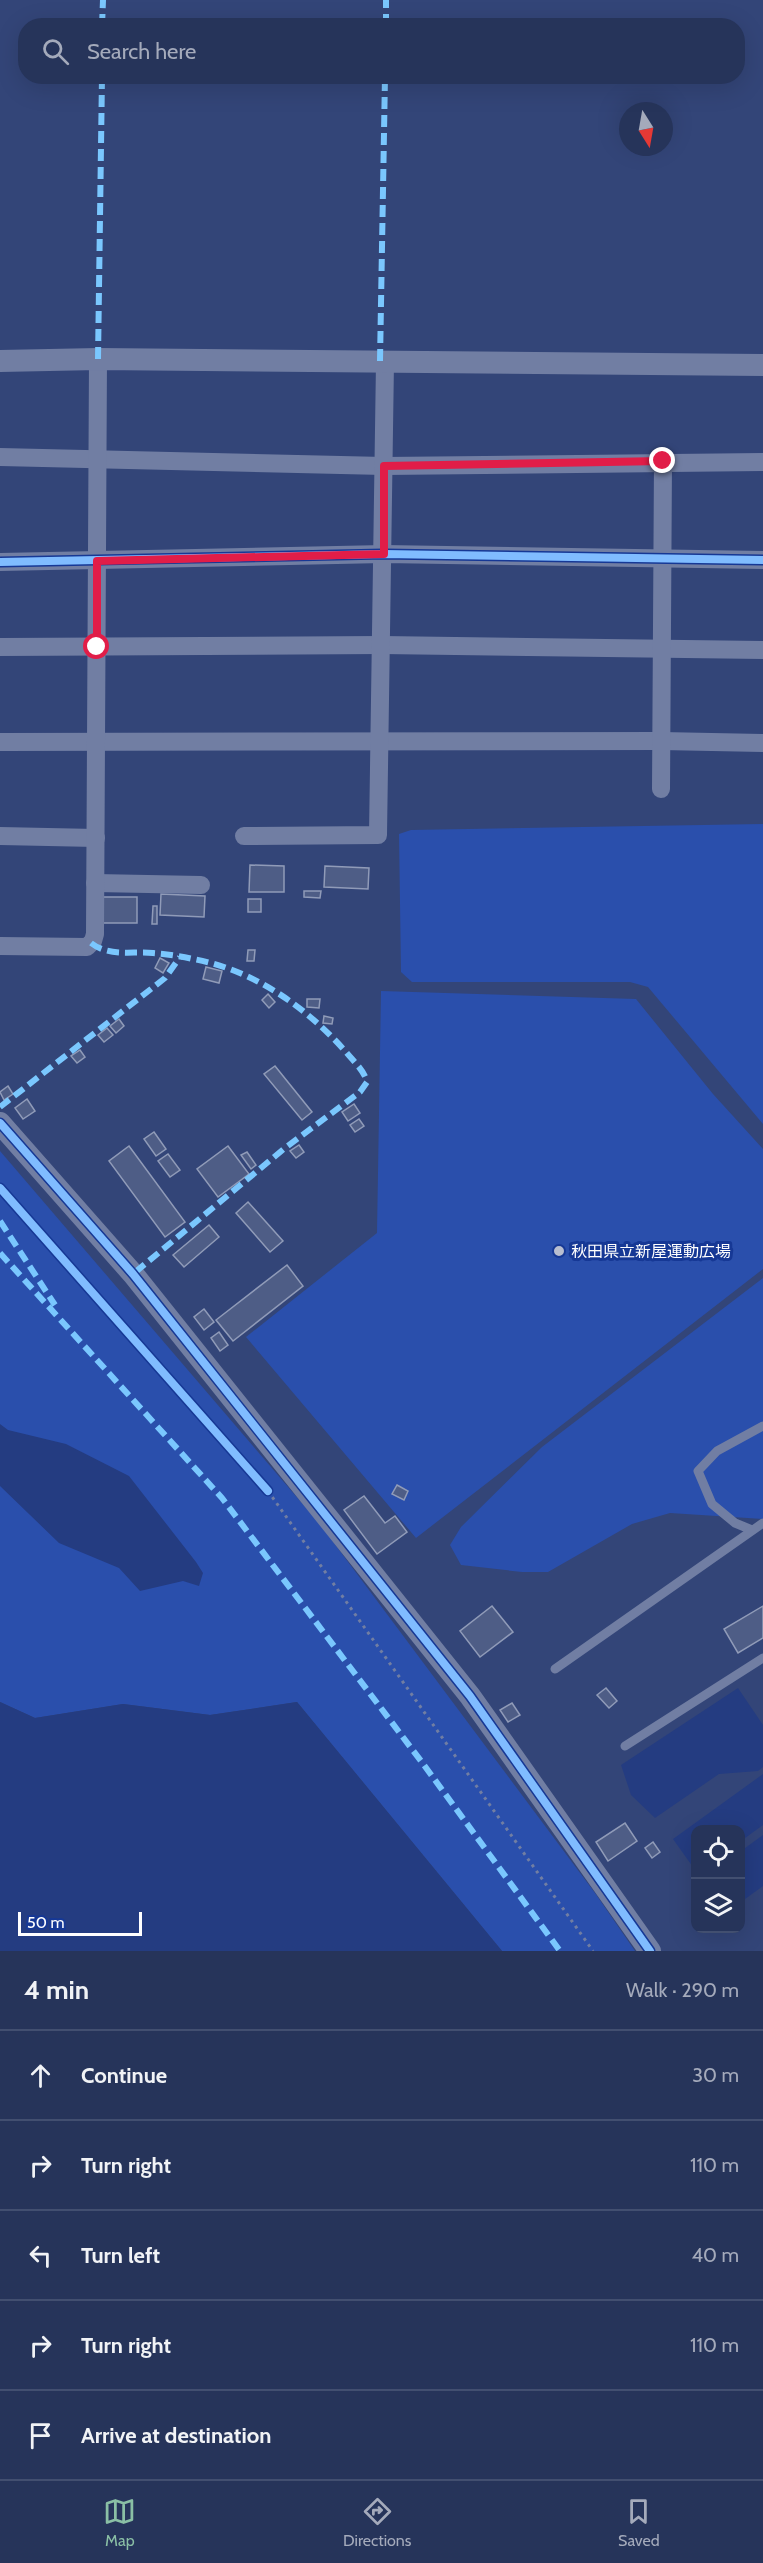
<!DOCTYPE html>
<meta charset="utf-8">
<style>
:root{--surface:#26345a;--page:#323f63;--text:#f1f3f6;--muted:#a4aabb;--line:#424f70;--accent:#8abfa5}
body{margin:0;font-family:Cabin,"Noto Sans JP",sans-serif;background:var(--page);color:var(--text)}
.controls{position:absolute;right:18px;bottom:18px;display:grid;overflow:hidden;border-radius:12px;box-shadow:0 6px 24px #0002}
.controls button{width:54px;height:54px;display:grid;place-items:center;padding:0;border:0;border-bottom:2px solid var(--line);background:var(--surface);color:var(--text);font:30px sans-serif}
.compass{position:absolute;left:619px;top:102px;width:54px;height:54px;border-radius:50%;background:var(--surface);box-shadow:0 6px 24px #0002;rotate:169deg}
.scale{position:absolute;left:18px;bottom:15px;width:124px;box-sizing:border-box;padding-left:6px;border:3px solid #fff;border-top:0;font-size:16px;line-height:21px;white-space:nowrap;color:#fff;-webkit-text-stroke:4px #163895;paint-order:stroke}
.stop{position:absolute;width:18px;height:18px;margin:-14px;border:4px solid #e11d48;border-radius:50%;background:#fff}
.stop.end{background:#e11d48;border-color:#fff;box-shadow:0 2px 6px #0008}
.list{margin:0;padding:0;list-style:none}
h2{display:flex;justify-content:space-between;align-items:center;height:78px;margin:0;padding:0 24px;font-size:26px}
h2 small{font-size:20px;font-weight:400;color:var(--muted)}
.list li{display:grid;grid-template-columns:39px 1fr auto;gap:18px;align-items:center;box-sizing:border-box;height:90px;padding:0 24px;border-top:2px solid var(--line)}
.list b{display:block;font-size:22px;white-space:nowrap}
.list em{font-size:20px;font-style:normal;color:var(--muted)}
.icon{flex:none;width:33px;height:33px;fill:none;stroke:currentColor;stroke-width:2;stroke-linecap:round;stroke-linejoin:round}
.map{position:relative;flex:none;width:763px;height:1951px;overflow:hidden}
.search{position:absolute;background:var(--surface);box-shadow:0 6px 24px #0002;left:18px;right:18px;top:18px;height:66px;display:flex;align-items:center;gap:15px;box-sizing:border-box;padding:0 21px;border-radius:24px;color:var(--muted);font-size:22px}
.sheet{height:528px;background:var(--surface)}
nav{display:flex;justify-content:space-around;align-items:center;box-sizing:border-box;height:84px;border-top:2px solid var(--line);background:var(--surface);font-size:16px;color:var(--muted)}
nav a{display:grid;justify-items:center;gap:3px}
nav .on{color:var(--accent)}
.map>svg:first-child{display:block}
</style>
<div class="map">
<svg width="763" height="1951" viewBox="0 0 763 1951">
<rect width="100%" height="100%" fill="#334578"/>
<g fill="#2a4fac">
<path d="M763,824V1124L648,987L630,982H412L401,972L399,834L411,830Z"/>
<path d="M381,991L636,999L713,1094L763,1149V1269L416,1538L246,1337L377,1233Z"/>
<path d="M0,1151L319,1523L595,1893L635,1951H502L297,1702L210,1715L123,1704L35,1718L0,1702Z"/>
<path d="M763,1278V1519L670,1513L632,1524L548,1572H522L461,1565L450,1545L461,1527L542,1447Z"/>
</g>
<g fill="#243c81">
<path d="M0,1424L8,1430L66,1444L129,1476L196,1562L203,1573L199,1586L183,1581L140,1591L119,1568L59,1543L0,1486Z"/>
<path d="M738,1688L763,1725V1767L758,1771L719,1774L655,1818L631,1795L621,1765Z"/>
<path d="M0,1702L35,1718L123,1704L210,1715L297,1702L502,1951H0Z"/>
<path d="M763,1774V1825L741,1841L740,1830H696L695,1870L673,1839Z"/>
<path d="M763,1835V1886L741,1902V1851Z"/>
</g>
<g fill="#4e5d86" stroke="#909bb8" stroke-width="1.5">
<path d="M250,865L284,866V892H249Z"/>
<path d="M325,866L369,868L368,889L324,887Z"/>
<path d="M304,891H321L320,898L304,897Z"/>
<path d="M161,894L205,896L204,917L160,915Z"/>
<path d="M103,897H137V923H102Z"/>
<rect x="248" y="899" width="13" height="13"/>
<path d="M153,906H157V924H152Z"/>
<path d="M248,950H255L254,961H247Z"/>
<path d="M160,958L169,963L163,973L155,968Z"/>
<path d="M206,967L222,971L219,983L203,979Z"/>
<path d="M268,994L275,1002L269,1008L262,1000Z"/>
<path d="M307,999H320L319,1008L307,1007Z"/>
<path d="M324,1016L333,1018L332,1024L323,1023Z"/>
<path d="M119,1019L124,1026L116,1033L110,1026Z"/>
<path d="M107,1028L113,1035L104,1042L98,1035Z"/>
<path d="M80,1050L85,1057L77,1063L71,1056Z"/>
<path d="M275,1066L312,1112L302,1120L264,1074Z"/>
<path d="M8,1086L13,1094L4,1100L0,1092Z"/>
<path d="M27,1099L35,1111L23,1119L15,1108Z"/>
<path d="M354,1104L360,1113L348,1121L342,1112Z"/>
<path d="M359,1119L364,1126L355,1132L350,1125Z"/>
<path d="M154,1132L166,1149L156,1156L144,1139Z"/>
<path d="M299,1145L304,1152L296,1158L290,1151Z"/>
<path d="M129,1146L185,1222L165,1237L109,1161Z"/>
<path d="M228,1146L249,1174L218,1197L197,1169Z"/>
<path d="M247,1152L256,1165L251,1169L241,1155Z"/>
<path d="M168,1154L180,1170L170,1177L158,1161Z"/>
<path d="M248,1202L283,1241L270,1252L236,1213Z"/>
<path d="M209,1225L219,1237L184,1267L173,1255Z"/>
<path d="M287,1265L303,1286L233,1341L216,1320Z"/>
<path d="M204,1309L214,1322L204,1330L194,1317Z"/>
<path d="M219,1332L228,1345L220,1351L211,1338Z"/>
<path d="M397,1485L408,1491L404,1500L392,1494Z"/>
<path d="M364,1496L385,1523L395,1516L407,1532L377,1554L344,1510Z"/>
<path d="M492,1606L513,1632L480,1657L460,1631Z"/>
<path d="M763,1606V1638L738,1653L724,1629Z"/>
<path d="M606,1688L617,1701L609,1708L597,1695Z"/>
<path d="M512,1703L520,1715L508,1722L500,1710Z"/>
<path d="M625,1823L637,1841L608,1861L596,1842Z"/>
<path d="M653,1842L660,1852L652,1858L645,1848Z"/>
</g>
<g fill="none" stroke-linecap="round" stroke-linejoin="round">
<path stroke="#717ea3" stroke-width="3" stroke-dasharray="3 4.5" stroke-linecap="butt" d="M268,1491L593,1951"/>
<g stroke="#717ea3" stroke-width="9">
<path d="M752,1530L735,1523L712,1504L698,1471L717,1451L763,1426"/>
<path d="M555,1669L763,1523"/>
<path d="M625,1746L763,1658"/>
</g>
<g stroke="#717ea3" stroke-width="18">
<path d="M0,457L384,466L763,462"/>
<path d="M0,562L384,554L763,560"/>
<path d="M0,647L382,645L763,650"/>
<path d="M0,742L661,741L763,743"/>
<path d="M661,789L663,461"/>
<path d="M0,836L96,838"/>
<path d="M244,836L378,835L385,362"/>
<path d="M95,883L201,885"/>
<path d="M0,946L87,947L93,941L95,934L98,359"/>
</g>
<g stroke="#717ea3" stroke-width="22">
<path d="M0,361L98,359L763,365"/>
<path d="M0,1123L133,1274L470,1696L650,1951"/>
</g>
<g stroke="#7ac7fe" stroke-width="6" stroke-dasharray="12 6" stroke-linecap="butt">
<path d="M102,26L103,0"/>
<path d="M386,26V0"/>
<path d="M98,359L102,76"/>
<path d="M380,361L385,76"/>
<path d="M91,943C109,957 131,951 153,953C166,954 180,956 193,959C254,970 306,1007 346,1052C354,1062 364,1070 367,1082L360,1092L285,1148L133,1274"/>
<path d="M0,1107L165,978L180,957"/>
<path d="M0,1221L55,1305"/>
<path d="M0,1253L222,1498L424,1765L560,1951"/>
</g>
<g stroke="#163895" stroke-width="11">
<g id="cycleway">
<path d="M0,562L384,554L763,560"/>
<path d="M0,1123L133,1274L470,1696L650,1951"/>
<path d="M0,1188L268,1491"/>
</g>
</g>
<use href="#cycleway" stroke="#80bcff" stroke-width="8"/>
</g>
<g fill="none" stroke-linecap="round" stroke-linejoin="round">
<path stroke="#e11d48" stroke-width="8" d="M97,647V561L384,554V466L663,461"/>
</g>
<circle fill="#b8bed0" stroke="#163895" stroke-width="2" cx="559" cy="1251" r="6"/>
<g text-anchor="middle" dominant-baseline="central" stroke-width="6" stroke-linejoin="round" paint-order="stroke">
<g font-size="16" fill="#fff" stroke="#163895" text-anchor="start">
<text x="571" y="1251">秋田県立新屋運動広場</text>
</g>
</g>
</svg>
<div class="controls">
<button><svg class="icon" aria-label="locate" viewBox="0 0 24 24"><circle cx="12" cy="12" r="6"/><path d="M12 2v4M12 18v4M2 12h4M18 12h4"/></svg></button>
<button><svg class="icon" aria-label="layers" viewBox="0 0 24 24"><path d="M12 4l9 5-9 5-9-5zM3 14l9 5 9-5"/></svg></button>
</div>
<svg class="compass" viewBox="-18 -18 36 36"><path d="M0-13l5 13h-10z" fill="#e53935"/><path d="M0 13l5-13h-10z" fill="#a4aabb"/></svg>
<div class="scale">50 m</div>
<div class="stop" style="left:97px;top:647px"></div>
<div class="stop end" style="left:663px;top:461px"></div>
<div class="search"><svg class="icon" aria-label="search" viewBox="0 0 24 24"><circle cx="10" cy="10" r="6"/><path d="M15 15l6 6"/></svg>Search here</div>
</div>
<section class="sheet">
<h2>4 min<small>Walk · 290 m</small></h2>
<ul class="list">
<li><svg class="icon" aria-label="ahead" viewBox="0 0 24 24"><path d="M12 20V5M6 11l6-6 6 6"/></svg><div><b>Continue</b></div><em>30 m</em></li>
<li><svg class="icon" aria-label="right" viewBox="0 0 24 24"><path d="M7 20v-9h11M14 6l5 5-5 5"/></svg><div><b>Turn right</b></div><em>110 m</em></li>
<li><svg class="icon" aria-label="left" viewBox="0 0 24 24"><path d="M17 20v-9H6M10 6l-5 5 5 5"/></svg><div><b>Turn left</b></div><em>40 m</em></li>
<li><svg class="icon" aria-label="right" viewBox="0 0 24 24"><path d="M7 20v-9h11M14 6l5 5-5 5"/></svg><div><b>Turn right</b></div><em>110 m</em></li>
<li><svg class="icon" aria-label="arrive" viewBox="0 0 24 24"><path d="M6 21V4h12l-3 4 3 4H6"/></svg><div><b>Arrive at destination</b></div></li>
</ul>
</section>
<nav>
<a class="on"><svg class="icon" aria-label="map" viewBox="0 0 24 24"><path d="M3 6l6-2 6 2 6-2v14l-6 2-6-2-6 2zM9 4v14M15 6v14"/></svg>Map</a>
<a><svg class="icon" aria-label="directions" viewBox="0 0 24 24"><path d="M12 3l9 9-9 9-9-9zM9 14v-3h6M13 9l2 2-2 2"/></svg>Directions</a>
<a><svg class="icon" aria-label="saved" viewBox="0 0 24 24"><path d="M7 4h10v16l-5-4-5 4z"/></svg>Saved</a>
</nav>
